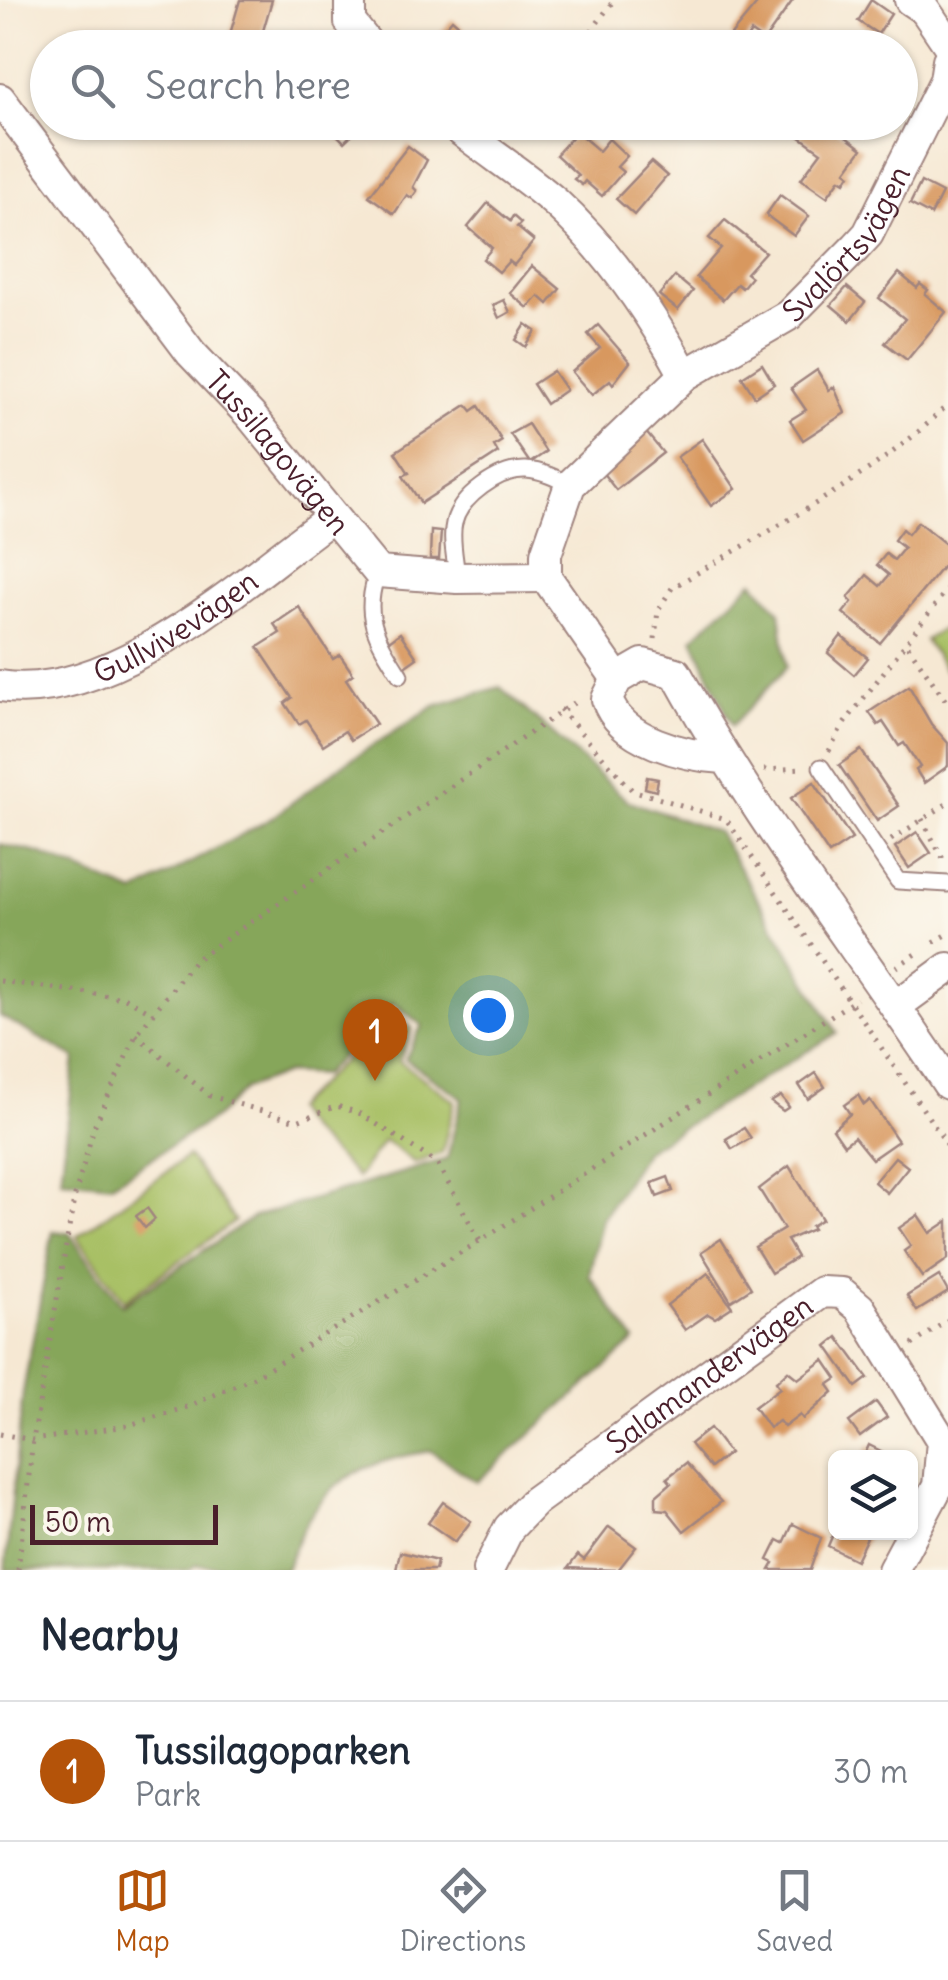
<!DOCTYPE html>
<meta charset="utf-8">
<style>
:root{--surface:#fff;--page:#f2f2f3;--text:#1f2937;--muted:#747a83;--line:#e0e1e3;--accent:#b45309}
body{margin:0;font-family:Delius,sans-serif;background:var(--page);color:var(--text)}
.controls{position:absolute;right:30px;bottom:30px;display:grid;overflow:hidden;border-radius:15px;box-shadow:0 2px 8px #0004}
.controls button{width:90px;height:90px;display:grid;place-items:center;padding:0;border:0;border-bottom:2px solid var(--line);background:var(--surface);color:var(--text);font:50px sans-serif}
.scale{position:absolute;left:30px;bottom:25px;width:188px;box-sizing:border-box;padding-left:10px;border:5px solid #4a1f2b;border-top:0;font-size:28px;line-height:35px;white-space:nowrap;color:#4a1f2b;-webkit-text-stroke:8px #fbf7ec;paint-order:stroke}
.you{position:absolute;left:488px;top:1015px;width:35px;height:35px;margin:-25px;border:8px solid #fff;border-radius:50%;background:#1a73e8;box-shadow:0 0 0 15px #1a73e833}
.badge{display:grid;place-items:center;width:65px;height:65px;border-radius:50%;background:var(--accent);color:#fff;font-size:32px;font-weight:700}
.pin{position:absolute;translate:-50% -82px;filter:drop-shadow(0 2px 5px #0008)}
.pin::after{content:'';position:absolute;top:52px;width:35px;height:30px;background:inherit;clip-path:polygon(0 0,100% 0,50% 100%)}
.list{margin:0;padding:0;list-style:none}
h2{display:flex;justify-content:space-between;align-items:center;height:130px;margin:0;padding:0 40px;font-size:42px}
h2 small{font-size:32px;font-weight:400;color:var(--muted)}
.list li{display:grid;grid-template-columns:65px 1fr auto;gap:30px;align-items:center;box-sizing:border-box;height:140px;padding:0 40px;border-top:2px solid var(--line)}
.list b{display:block;font-size:38px;white-space:nowrap}
.list p{margin:0;font-size:32px;white-space:nowrap;color:var(--muted)}
.list em{font-size:32px;font-style:normal;color:var(--muted)}
.icon{flex:none;width:55px;height:55px;fill:none;stroke:currentColor;stroke-width:2;stroke-linecap:round;stroke-linejoin:round}
.map{position:relative;flex:none;width:948px;height:1570px;overflow:hidden}
.search{position:absolute;background:var(--surface);box-shadow:0 2px 8px #0004;left:30px;right:30px;top:30px;height:110px;display:flex;align-items:center;gap:25px;box-sizing:border-box;padding:0 35px;border-radius:55px;color:var(--muted);font-size:38px}
.sheet{height:270px;background:var(--surface)}
nav{display:flex;justify-content:space-around;align-items:center;box-sizing:border-box;height:140px;border-top:2px solid var(--line);background:var(--surface);font-size:28px;color:var(--muted)}
nav a{display:grid;justify-items:center;gap:5px}
nav .on{color:var(--accent)}
.map>svg:first-child{display:block}
</style>
<div class="map">
<svg width="948" height="1570" viewBox="0 0 948 1570">
<rect width="100%" height="100%" fill="#fbf7ec"/>
<filter id="ink" filterUnits="userSpaceOnUse"><feTurbulence type="fractalNoise" baseFrequency=".01" numOctaves="2"/><feDisplacementMap in="SourceGraphic" scale="20" xChannelSelector="R" yChannelSelector="G"/><feConvolveMatrix kernelMatrix="1 2 1 2 8 2 1 2 1" color-interpolation-filters="sRGB"/></filter>
<filter id="wash" filterUnits="userSpaceOnUse"><feTurbulence type="fractalNoise" baseFrequency=".0048" numOctaves="4" result="noise"/><feDisplacementMap in="SourceGraphic" scale="40" xChannelSelector="R" yChannelSelector="G"/><feGaussianBlur stdDeviation="2.25" result="paint"/><feColorMatrix in="noise" values="0 0 0 0 0 0 0 0 0 0 0 0 0 0 0 0 0 1.4 0 .05"/><feComposite in="paint" operator="in"/></filter>
<g filter="url(#wash)">
<rect width="100%" height="100%" fill="#f6e8d3"/>
<g fill="#a8c065" stroke="#797048" stroke-width="2.5">
<path d="M947,626L948,627V674L925,640Z"/>
<path d="M392,1014L412,1029L399,1061L455,1101L442,1153L415,1163L384,1140L357,1178C337,1153 308,1137 293,1109Z"/>
<path d="M188,1156L235,1221L124,1301L77,1236Z"/>
</g>
<g fill="#86a65a" stroke="#686242" stroke-width="2.5">
<path d="M753,581L780,612L787,667L732,726L693,638Z"/>
<path d="M500,687L628,801L718,832L837,1033L646,1150L602,1219L589,1275L635,1341L477,1482L431,1451C348,1464 314,1488 286,1570L196,1565L188,1570H5L23,1392L53,1231L69,1233L122,1305L254,1217L447,1159L462,1098L405,1059L422,1025L393,1003L323,1075L286,1073L244,1089L217,1116L112,1184L61,1179L75,1058L0,1016V844L39,853L135,893L270,819L342,765L435,706Z"/>
</g>
<g id="blocks">
<g fill="#d8985e">
<path d="M240,0H272L263,31L269,33L259,48H226Z"/>
<path d="M760,0H793L764,41L751,32L743,44L731,35Z"/>
<path d="M871,0L891,14L878,34L858,21Z"/>
<path d="M452,19L485,48H437L432,43Z"/>
<path d="M333,122H365L344,142L329,127Z"/>
<path d="M804,122H826L862,149L846,171L850,174L845,182L840,179L827,197L801,179L821,152L796,134Z"/>
<path d="M577,132L599,151L609,139L627,156L617,167L623,172L602,196L585,181L582,185L574,179L578,175L556,155Z"/>
<path d="M408,146L427,160L413,187L417,191L412,198L407,195L394,214L369,196Z"/>
<path d="M651,162L667,176L634,215L616,199Z"/>
<path d="M921,182L942,193L931,215L910,204Z"/>
<path d="M780,195L809,216L794,236L766,215Z"/>
<path d="M488,203L510,221L513,216L521,223L517,227L534,241L514,265L509,261L499,272L483,259L492,248L468,227Z"/>
<path d="M725,220L765,252L746,273L751,277L742,288L737,284L723,300L696,277L721,248L709,238Z"/>
<path d="M532,266L560,289L548,304L539,296L528,308L510,293Z"/>
<path d="M899,273L917,288L920,284L928,290L925,294L946,312L907,360L885,343L905,319L879,298Z"/>
<path d="M675,276L693,291L678,310L659,295Z"/>
<path d="M847,287L865,302L850,321L831,305Z"/>
<path d="M504,300L510,312L499,318L493,305Z"/>
<path d="M526,324L536,331L526,347L516,340Z"/>
<path d="M598,325L630,362L613,384L610,380L592,395L572,372L600,348L588,334Z"/>
<path d="M762,364L774,384L755,397L742,377Z"/>
<path d="M817,370L829,390L834,387L845,413L803,440L790,420L806,410L791,388Z"/>
<path d="M553,371L566,390L546,404L533,384Z"/>
<path d="M467,405L472,411L479,406L502,441L494,446L498,453L421,503L403,476L409,473L395,452Z"/>
<path d="M528,424L546,452L530,463L510,434Z"/>
<path d="M645,431L663,453L616,490L599,468Z"/>
<path d="M702,439L736,489L711,506L677,457Z"/>
<path d="M918,522L948,546V560L880,643L843,613L852,602L848,598L867,575L880,586L889,575L877,565L886,554L894,560L904,548L894,540L902,529L908,534Z"/>
<path d="M431,531L441,532L439,559H430Z"/>
<path d="M299,607L333,659L340,655L353,674L346,679L376,724L351,740L345,731L323,745L306,720L299,724L285,703L292,698L258,647L280,633L274,624Z"/>
<path d="M400,633L417,658L403,668L386,643Z"/>
<path d="M841,636L868,658L854,675L828,653Z"/>
<path d="M909,686L931,724L948,743V766L924,783L916,770L920,767L904,743L899,746L883,722L878,725L869,712Z"/>
<path d="M861,750L899,806L877,821L839,765Z"/>
<path d="M647,777L658,779L656,791L645,788Z"/>
<path d="M814,782L852,839L829,854L791,798Z"/>
<path d="M917,832L931,853L909,868L895,847Z"/>
<path d="M816,1073L825,1087L808,1099L799,1085Z"/>
<path d="M858,1095L864,1105L870,1100L898,1141L872,1159L854,1137L844,1145L833,1129L850,1114L844,1105Z"/>
<path d="M781,1096L789,1107L783,1111L771,1102Z"/>
<path d="M744,1128L751,1138L732,1149L726,1139Z"/>
<path d="M895,1157L908,1167L887,1193L874,1182Z"/>
<path d="M789,1166L822,1219L811,1226L813,1229L787,1240L797,1257L771,1273L755,1247L784,1229L759,1189Z"/>
<path d="M668,1177L673,1191L657,1197L652,1183Z"/>
<path d="M147,1208L155,1219L145,1228L136,1216Z"/>
<path d="M918,1215L930,1233L948,1221V1259L922,1277L904,1251L911,1246L899,1228Z"/>
<path d="M721,1239L751,1288L731,1301L701,1252Z"/>
<path d="M708,1273L732,1307L715,1318L708,1314L685,1330L667,1305Z"/>
<path d="M939,1276L948,1292L917,1311L907,1296Z"/>
<path d="M838,1337L868,1378L856,1387L827,1346Z"/>
<path d="M824,1360L837,1379L828,1385L833,1392L803,1419L800,1415L784,1427L779,1421L769,1428L754,1407L780,1388L776,1382L788,1371L798,1379Z"/>
<path d="M876,1402L887,1417L860,1437L849,1422Z"/>
<path d="M710,1428L729,1453L710,1468L690,1444Z"/>
<path d="M869,1445L895,1458H863Z"/>
<path d="M686,1463L721,1502L684,1531L667,1510L656,1509V1496L671,1483L667,1478Z"/>
<path d="M443,1502L471,1521L455,1542L428,1523Z"/>
<path d="M793,1524L821,1538L810,1570H770L774,1563L768,1560L778,1540L784,1543Z"/>
<path d="M609,1527L636,1547L618,1570L568,1568L578,1555L584,1560Z"/>
<path d="M834,1532L868,1535L856,1560L828,1546Z"/>
<path d="M400,1552L437,1561L435,1570H396Z"/>
</g>
</g>
</g>
<g filter="url(#ink)">
<use href="#blocks" fill-opacity="0" stroke="#a0847f" stroke-width="2.5"/>
<g fill="none" stroke-linecap="round" stroke-linejoin="round">
<g stroke="#a0847f" stroke-width="19">
<g id="service">
<path d="M378,572C361,615 377,639 400,675"/>
<path d="M457,578C456,562 450,539 454,523C460,497 499,469 526,470C542,471 556,478 570,485"/>
<path d="M821,767L898,881L948,884"/>
</g>
</g>
<g stroke="#a0847f" stroke-width="34">
<g id="minor">
<path d="M350,0V22L371,48"/>
<path d="M910,0L925,10L948,44"/>
<path id="s1" d="M0,99L191,353L251,416L378,572L457,578L546,577"/>
<path d="M450,122C484,150 522,173 555,202C609,251 650,312 685,375"/>
<path id="s2" d="M546,577V554L570,485L685,375L789,315L856,247L868,234L945,80L948,60"/>
<path d="M546,577L617,679"/>
<path id="s3" d="M0,686C112,704 244,581 331,518"/>
<path d="M723,758C686,756 620,741 607,699L617,679L643,664L676,673C755,817 857,947 948,1084"/>
<path d="M896,1006L948,968"/>
<path id="s4" d="M488,1570L509,1528L535,1501L822,1292L842,1293L860,1308L942,1441L938,1486L893,1570"/>
</g>
</g>
<g stroke="#a0847f" stroke-width="5" stroke-dasharray="2.5 8" stroke-linecap="butt">
<path d="M579,48L614,0"/>
<path d="M506,135L517,122"/>
<path d="M655,639L658,610L672,588C757,536 881,474 948,404"/>
<path d="M908,646L948,704"/>
<path d="M560,709L632,790L726,819L948,1146"/>
<path d="M829,751L841,728L948,588"/>
<path d="M764,770L803,768"/>
<path d="M922,819L946,865"/>
<path d="M891,840L948,803"/>
<path d="M934,942L948,934"/>
<path d="M896,967L921,951"/>
<path d="M0,981L125,998L153,1013"/>
<path d="M136,1035L210,1096L297,1121L337,1106L361,1114L437,1163L480,1241"/>
<path d="M912,1345L948,1320"/>
<path d="M0,1434L33,1440L126,1426L187,1407L254,1377L480,1241L857,999"/>
<path d="M18,1570L33,1440L74,1199L94,1127L136,1035L195,960L580,699"/>
</g>
<use href="#service" stroke="#fff" stroke-width="15"/>
<use href="#minor" stroke="#fff" stroke-width="30"/>
</g>
</g>
<g text-anchor="middle" dominant-baseline="central" stroke-width="8" stroke-linejoin="round" paint-order="stroke">
<g font-size="30" fill="#4a1f2b" stroke="#fbf7ec">
<text stroke="none"><textPath href="#s2" startOffset="468">Svalörtsvägen</textPath></text>
<text stroke="none"><textPath href="#s1" startOffset="450">Tussilagovägen</textPath></text>
<text stroke="none"><textPath href="#s3" startOffset="190">Gullvivevägen</textPath></text>
<text stroke="none"><textPath href="#s4" startOffset="300">Salamandervägen</textPath></text>
</g>
</g>
</svg>
<div class="controls">
<button><svg class="icon" aria-label="layers" viewBox="0 0 24 24"><path d="M12 4l9 5-9 5-9-5zM3 14l9 5 9-5"/></svg></button>
</div>
<div class="scale">50 m</div>
<div class="you"></div>
<div class="pin badge" style="left:375px;top:1081px">1</div>
<div class="search"><svg class="icon" aria-label="search" viewBox="0 0 24 24"><circle cx="10" cy="10" r="6"/><path d="M15 15l6 6"/></svg>Search here</div>
</div>
<section class="sheet">
<h2>Nearby<small></small></h2>
<ul class="list">
<li><span class="badge">1</span><div><b>Tussilagoparken</b><p>Park</p></div><em>30 m</em></li>
</ul>
</section>
<nav>
<a class="on"><svg class="icon" aria-label="map" viewBox="0 0 24 24"><path d="M3 6l6-2 6 2 6-2v14l-6 2-6-2-6 2zM9 4v14M15 6v14"/></svg>Map</a>
<a><svg class="icon" aria-label="directions" viewBox="0 0 24 24"><path d="M12 3l9 9-9 9-9-9zM9 14v-3h6M13 9l2 2-2 2"/></svg>Directions</a>
<a><svg class="icon" aria-label="saved" viewBox="0 0 24 24"><path d="M7 4h10v16l-5-4-5 4z"/></svg>Saved</a>
</nav>
